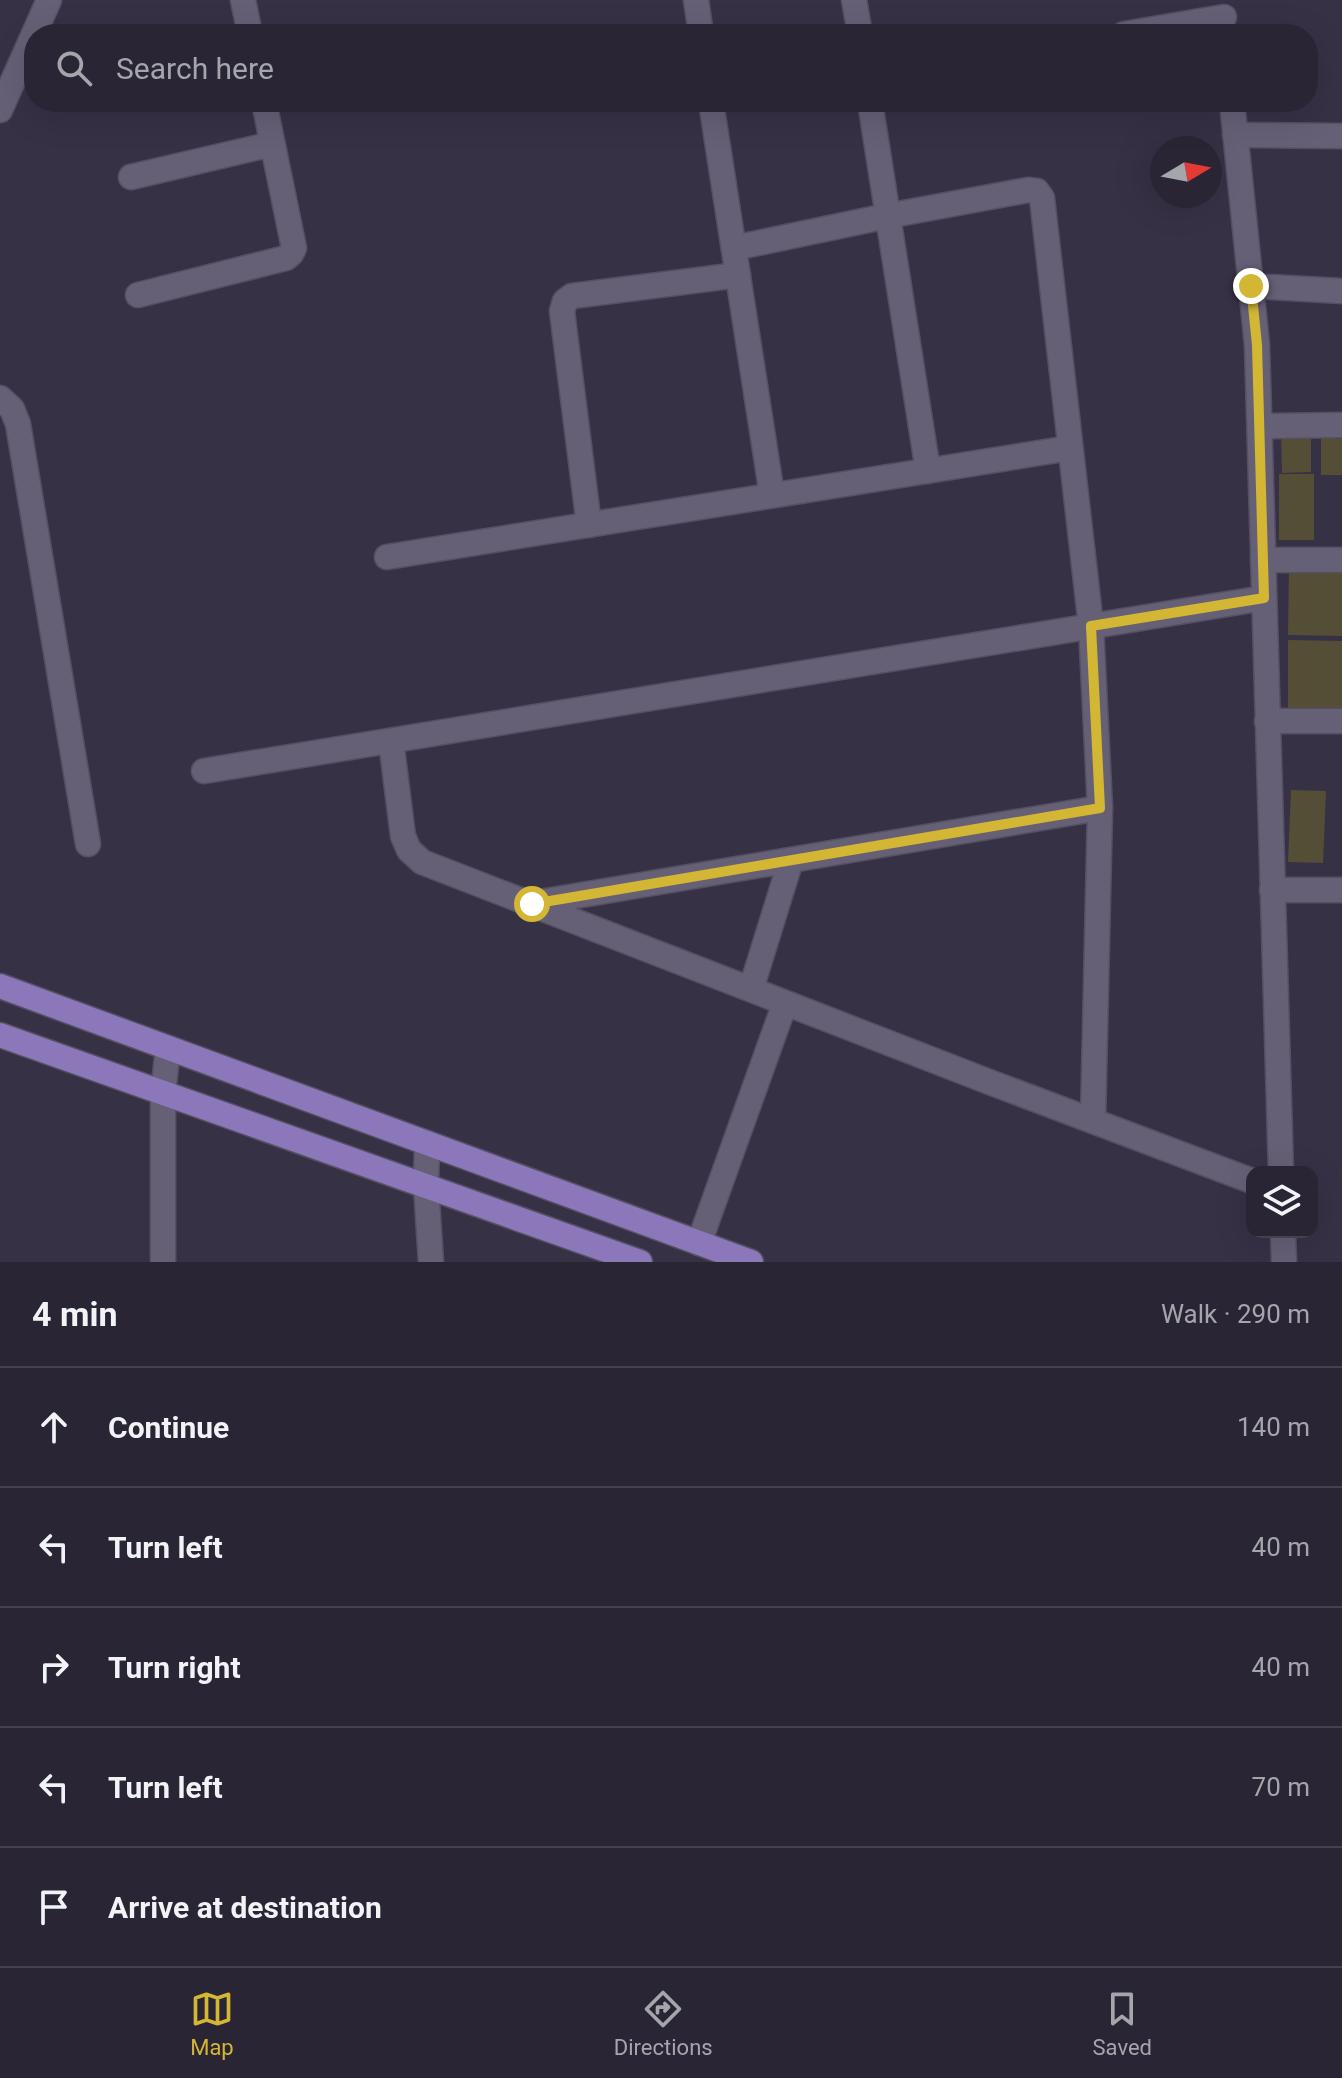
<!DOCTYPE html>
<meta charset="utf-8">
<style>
:root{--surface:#292534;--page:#312d3c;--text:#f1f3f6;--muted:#a5a5ac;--line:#45424f;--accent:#d4b635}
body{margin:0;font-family:Roboto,sans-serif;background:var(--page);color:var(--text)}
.controls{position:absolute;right:24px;bottom:24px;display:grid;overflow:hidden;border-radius:16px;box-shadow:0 8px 32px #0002}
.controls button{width:72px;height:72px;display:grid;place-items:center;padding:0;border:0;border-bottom:2px solid var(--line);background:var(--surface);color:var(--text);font:40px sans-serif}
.compass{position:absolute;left:1150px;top:136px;width:72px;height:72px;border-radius:50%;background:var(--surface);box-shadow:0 8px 32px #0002;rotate:80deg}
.stop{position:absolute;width:24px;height:24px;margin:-18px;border:6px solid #d4b635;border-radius:50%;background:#fff}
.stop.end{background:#d4b635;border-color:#fff;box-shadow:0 2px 8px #0008}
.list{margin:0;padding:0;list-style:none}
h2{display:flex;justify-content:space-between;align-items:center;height:104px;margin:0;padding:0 32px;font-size:34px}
h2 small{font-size:26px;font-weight:400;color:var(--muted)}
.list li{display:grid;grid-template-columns:52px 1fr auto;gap:24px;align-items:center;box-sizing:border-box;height:120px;padding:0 32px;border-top:2px solid var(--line)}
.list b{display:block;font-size:30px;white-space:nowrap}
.list em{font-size:26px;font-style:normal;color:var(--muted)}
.icon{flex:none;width:44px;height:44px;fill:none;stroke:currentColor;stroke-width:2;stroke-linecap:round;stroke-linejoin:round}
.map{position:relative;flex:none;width:1342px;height:1262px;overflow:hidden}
.search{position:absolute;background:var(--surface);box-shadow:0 8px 32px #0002;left:24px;right:24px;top:24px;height:88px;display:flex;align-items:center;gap:20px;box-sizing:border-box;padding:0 28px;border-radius:32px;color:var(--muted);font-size:30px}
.sheet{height:704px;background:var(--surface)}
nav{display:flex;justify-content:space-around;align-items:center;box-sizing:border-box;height:112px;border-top:2px solid var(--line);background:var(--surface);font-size:22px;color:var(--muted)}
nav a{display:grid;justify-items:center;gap:4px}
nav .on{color:var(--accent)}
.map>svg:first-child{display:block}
</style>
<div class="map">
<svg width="1342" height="1262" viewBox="0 0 1342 1262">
<rect width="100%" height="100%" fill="#373146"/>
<g fill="#544e36">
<path d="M1281,427H1311V472L1282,473Z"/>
<rect x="1321" y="427" width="21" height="48"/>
<rect x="1279" y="474" width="35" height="66"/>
<path d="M1289,565L1342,566V636L1288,635Z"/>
<path d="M1288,640L1342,641V711L1288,710Z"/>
<path d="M1291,790L1326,791L1323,863L1288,862Z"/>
</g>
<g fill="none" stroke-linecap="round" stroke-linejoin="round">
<g stroke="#544f61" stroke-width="27">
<g id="street">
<path d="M243,0L250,34"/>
<path d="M696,0L701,34"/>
<path d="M854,0L860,34"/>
<path d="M1124,34L1224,17"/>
<path d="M711,102L772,495"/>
<path d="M870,102L928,471"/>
<path d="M1232,102L1257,345L1281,1172"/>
<path d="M1235,135L1342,136"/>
<path d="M131,177L272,144"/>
<path d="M734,248L887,216L1028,190L1037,191L1042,198L1091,626L1100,808L1093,1121"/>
<path d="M1251,286L1342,291"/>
<path d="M138,295L286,258L291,254L294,248L264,102"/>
<path d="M0,398L12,409L18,424L88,844"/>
<path d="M1260,426L1342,425"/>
<path d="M589,525L562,311L565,301L572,296L738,275"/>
<path d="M387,557L1070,448"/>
<path d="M1263,560H1342"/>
<path d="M1267,721H1342"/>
<path d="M391,741L403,836L409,850L422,862L992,1083L1252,1181"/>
<path d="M204,771L1264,598"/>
<path d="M1272,890H1342"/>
<path d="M534,903L1100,808"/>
<path d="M751,989L791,860"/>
<path d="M427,1143L426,1186L431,1262"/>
<path d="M1283,1232L1284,1262"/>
<path d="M699,1243L785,1003"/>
<path d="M163,1262V1093L168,1048"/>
</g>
</g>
<g stroke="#544f61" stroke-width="27">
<path id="secondary" d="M0,110L49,0"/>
</g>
<g stroke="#544f61" stroke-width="27">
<g id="primary">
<path d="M0,986L751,1262"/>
<path d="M0,1035L640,1262"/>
</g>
</g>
<use href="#street" stroke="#666077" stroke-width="24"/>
<use href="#secondary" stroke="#666077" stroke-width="24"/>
<use href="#primary" stroke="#8c77ba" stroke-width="24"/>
</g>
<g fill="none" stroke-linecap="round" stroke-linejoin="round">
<path stroke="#d4b635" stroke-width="10" d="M532,904L1100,808L1091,626L1264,598L1257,345L1251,286"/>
</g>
</svg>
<div class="controls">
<button><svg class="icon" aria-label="layers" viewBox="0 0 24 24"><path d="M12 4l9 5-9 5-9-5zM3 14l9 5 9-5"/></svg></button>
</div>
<svg class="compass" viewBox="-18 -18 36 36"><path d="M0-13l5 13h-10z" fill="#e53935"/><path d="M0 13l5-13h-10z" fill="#a5a5ac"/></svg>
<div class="stop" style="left:532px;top:904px"></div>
<div class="stop end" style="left:1251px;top:286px"></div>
<div class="search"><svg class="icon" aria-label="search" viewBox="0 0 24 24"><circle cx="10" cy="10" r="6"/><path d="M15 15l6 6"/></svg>Search here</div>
</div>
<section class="sheet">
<h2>4 min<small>Walk · 290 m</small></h2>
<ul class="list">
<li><svg class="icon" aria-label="ahead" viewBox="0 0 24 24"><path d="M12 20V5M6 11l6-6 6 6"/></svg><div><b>Continue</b></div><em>140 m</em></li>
<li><svg class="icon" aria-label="left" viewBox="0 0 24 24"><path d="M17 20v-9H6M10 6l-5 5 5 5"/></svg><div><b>Turn left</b></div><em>40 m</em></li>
<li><svg class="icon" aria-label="right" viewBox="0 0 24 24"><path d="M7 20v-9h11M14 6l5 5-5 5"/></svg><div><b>Turn right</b></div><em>40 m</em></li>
<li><svg class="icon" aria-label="left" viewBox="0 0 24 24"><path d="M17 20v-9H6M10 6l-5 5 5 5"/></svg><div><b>Turn left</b></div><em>70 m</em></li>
<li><svg class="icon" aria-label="arrive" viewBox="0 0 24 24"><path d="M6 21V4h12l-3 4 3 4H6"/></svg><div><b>Arrive at destination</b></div></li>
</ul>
</section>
<nav>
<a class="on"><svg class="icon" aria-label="map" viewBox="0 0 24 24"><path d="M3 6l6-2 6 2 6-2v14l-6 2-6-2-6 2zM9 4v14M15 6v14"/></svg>Map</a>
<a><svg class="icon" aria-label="directions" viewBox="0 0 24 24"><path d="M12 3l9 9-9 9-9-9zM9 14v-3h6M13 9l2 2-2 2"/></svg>Directions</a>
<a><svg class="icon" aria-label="saved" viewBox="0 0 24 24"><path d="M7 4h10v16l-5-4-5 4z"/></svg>Saved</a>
</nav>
